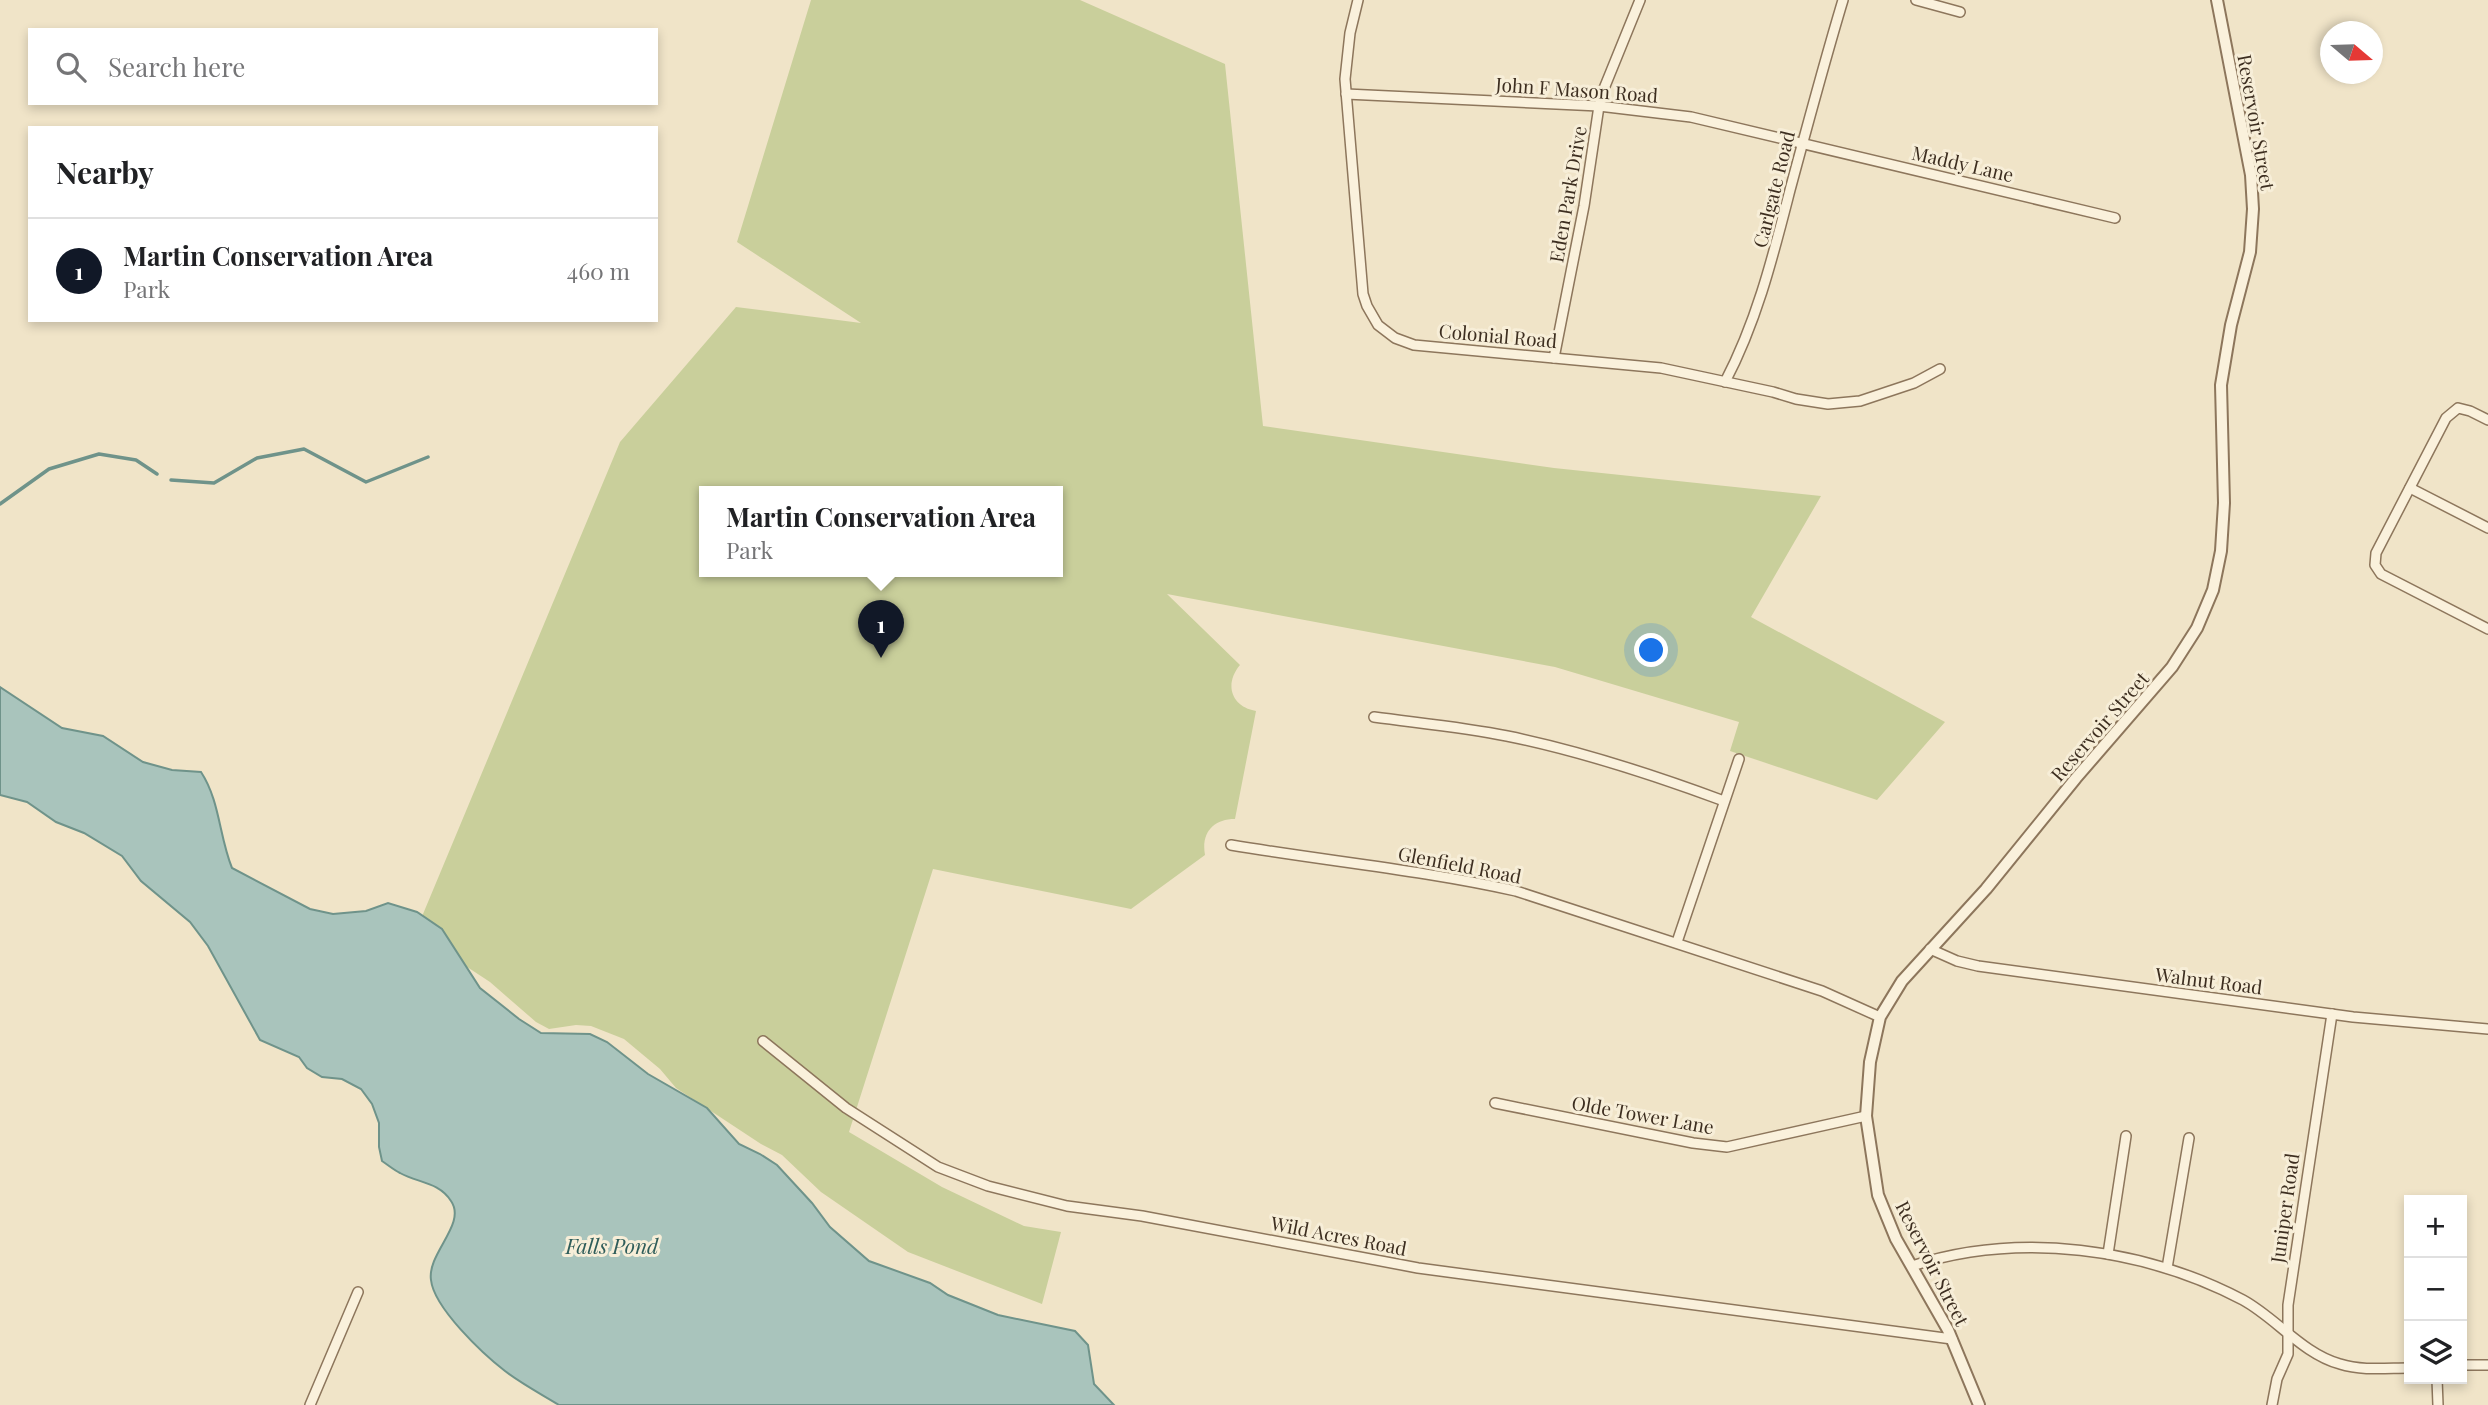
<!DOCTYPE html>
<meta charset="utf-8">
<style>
:root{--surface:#fff;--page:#f2f2f2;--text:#202124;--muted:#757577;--line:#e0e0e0;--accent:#111827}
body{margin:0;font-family:"Playfair Display",serif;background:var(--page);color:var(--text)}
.controls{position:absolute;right:21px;bottom:21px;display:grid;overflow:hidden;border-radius:0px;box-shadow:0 4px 10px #0003}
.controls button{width:63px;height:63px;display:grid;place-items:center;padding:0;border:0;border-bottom:2px solid var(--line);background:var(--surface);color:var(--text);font:35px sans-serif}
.compass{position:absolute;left:2320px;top:21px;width:63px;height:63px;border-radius:50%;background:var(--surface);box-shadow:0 4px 10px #0003;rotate:109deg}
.you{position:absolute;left:1652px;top:651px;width:24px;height:24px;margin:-18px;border:5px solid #fff;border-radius:50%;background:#1a73e8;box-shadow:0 0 0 10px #1a73e833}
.badge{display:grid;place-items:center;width:46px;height:46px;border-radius:50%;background:var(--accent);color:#fff;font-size:23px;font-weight:700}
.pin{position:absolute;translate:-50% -58px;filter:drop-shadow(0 2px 4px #0008)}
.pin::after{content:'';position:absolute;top:37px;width:24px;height:21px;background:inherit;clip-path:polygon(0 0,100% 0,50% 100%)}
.popup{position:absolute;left:699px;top:486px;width:364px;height:91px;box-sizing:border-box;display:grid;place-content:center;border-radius:0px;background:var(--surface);filter:drop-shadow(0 2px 5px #0005);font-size:23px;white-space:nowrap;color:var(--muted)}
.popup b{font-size:26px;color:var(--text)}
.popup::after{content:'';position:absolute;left:50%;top:100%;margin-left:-14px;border:14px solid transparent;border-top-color:var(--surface)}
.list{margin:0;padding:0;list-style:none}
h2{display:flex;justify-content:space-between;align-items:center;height:91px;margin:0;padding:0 28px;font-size:30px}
h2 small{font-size:23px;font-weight:400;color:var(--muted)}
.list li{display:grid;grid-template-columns:46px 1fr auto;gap:21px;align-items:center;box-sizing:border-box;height:105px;padding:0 28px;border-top:2px solid var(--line)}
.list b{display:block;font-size:26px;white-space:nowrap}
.list p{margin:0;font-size:23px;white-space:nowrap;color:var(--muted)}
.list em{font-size:23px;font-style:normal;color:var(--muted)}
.icon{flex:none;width:38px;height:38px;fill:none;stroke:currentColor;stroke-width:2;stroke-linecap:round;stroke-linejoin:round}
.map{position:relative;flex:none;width:2488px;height:1405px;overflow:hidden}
.search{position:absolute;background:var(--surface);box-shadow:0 4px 10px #0003;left:28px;top:28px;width:630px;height:77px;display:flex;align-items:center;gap:18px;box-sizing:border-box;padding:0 24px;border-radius:0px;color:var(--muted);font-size:26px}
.panel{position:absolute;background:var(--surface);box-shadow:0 4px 10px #0003;left:28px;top:126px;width:630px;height:196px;border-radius:0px}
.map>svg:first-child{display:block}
</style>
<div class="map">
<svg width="2488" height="1405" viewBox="0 0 2488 1405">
<rect width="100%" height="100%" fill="#f0e4c8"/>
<path fill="#c9cf9b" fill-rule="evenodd" d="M811,0H1080L1225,64L1263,426L1554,468L1821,496L1751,617L1945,722L1877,800L1730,751L1739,722L1555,667L1167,594L1240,665C1224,684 1231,707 1256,711L1235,819C1213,819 1201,833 1205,855L1131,909L933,869L849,1132L942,1187L1024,1226L1061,1232L1042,1304L908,1252L821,1192L782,1155L761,1144L676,1088L660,1069L624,1039L591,1026L576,1025L549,1029L536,1022L490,982L452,957L413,938L620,442L736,307L861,323L737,242ZM704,492H1058V572H704Z"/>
<path fill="#a9c4bc" stroke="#6f938a" stroke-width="2" d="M0,687L62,728L103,736L143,762L172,770L201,772C220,801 219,836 232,868L310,909L333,914L366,911L388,903L417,912L442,929L480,988L519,1019L541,1033L590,1034L607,1042L648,1074L707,1108L739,1144L760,1154L777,1165L812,1203L830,1227L869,1261L930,1283L948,1295L998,1315L1075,1331L1088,1345L1094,1384L1114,1405H559C541,1394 522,1384 505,1371C483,1354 434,1308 431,1280C427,1253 467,1224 451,1201C439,1182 418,1183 400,1173C394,1170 388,1165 382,1161L379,1147V1123L372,1104L361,1089L342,1079L322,1077L307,1068L299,1057L260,1040L208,946L190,922L141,881L122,856L84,833L56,822L27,802L0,795Z"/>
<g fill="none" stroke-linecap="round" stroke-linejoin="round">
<g stroke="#6f938a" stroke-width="3.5">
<path d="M171,480L214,483L257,458L304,449L366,482L428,457"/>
<path d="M0,504L49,469L99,454L136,460L157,474"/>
</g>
<g stroke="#8d765c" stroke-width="12">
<g id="minor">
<path d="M1358,0L1350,33L1345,79L1363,294L1367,306L1378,325L1395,338L1414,345L1661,368L1773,392L1796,399L1828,404L1860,401L1914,383L1940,369"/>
<path d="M1916,0L1960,12"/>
<path d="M1346,94L1599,106L1691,117L2115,218"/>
<path d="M1554,358L1584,206L1599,106L1603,91L1640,0"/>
<path d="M1725,382C1757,321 1773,256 1790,190C1807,127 1824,63 1843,0"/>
<path d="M2488,420L2470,411L2458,408L2446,418L2376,553L2375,565L2381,574L2488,629"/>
<path d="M2410,488L2488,528"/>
<path d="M1374,717C1418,723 1463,727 1507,736C1581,751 1654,775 1724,801"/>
<path d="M1231,845C1326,861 1422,870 1516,891L1822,991L1880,1017"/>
<path d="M1677,942L1739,759"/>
<path d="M1930,949L1957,961L1978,966L2353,1017L2488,1029"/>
<path d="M763,1041L846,1108L938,1167L988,1186L1067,1206L1142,1216L1418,1268L1952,1339"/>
<path d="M1495,1103L1693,1143L1727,1147L1866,1116"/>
<path d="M2108,1254L2126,1136"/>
<path d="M1912,1266C2019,1231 2144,1248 2243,1300C2276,1318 2303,1354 2340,1364C2362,1371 2387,1368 2409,1368"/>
<path d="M2167,1268L2189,1138"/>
<path d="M2462,1365H2488"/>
<path d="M2437,1379L2438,1405"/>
<path d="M310,1405L358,1292"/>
<path d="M2272,1405L2277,1379L2288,1354V1305L2332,1014"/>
</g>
</g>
<g stroke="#8d765c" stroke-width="14">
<path id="tertiary" d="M1979,1405L1948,1330L1896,1239L1878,1195L1866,1116L1870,1062L1880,1017L1902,981L1986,889L2076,778L2172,667L2197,628L2213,590L2221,551L2224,503L2221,385L2231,325L2250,252L2253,209L2251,175L2217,0"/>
</g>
<use href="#minor" stroke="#faf1dc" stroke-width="9"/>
<use href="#tertiary" stroke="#faf1dc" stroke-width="10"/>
</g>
<g text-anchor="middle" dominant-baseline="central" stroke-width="6" stroke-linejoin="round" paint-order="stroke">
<g font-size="19" fill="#3d2e20" stroke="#f7eed8">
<text transform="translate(1577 89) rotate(4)">John F Mason Road</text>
<text transform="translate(2257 122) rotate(80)">Reservoir Street</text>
<text transform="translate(1963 163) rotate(13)">Maddy Lane</text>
<text transform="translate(1773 189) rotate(-76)">Carlgate Road</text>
<text transform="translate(1567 194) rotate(-80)">Eden Park Drive</text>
<text transform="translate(1498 335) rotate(5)">Colonial Road</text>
<text transform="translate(2099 726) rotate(-49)">Reservoir Street</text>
<text transform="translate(1460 864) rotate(11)">Glenfield Road</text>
<text transform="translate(2209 980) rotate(7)">Walnut Road</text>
<text transform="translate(1643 1114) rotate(10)">Olde Tower Lane</text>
<text transform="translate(2284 1208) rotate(-82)">Juniper Road</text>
<text transform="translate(1339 1235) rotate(11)">Wild Acres Road</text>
<text transform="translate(1933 1263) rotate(63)">Reservoir Street</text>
</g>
<g font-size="21" font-style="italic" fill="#2f5d5a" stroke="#f7eed8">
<text x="612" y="1245">Falls Pond</text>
</g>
</g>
</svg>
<div class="controls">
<button>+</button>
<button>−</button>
<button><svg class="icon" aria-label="layers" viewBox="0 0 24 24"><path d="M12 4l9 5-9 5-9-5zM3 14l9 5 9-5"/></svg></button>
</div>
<svg class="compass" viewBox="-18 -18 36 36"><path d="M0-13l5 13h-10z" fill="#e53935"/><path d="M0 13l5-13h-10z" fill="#757577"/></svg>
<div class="you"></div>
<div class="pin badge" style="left:881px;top:658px">1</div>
<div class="popup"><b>Martin Conservation Area</b>Park</div>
<div class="search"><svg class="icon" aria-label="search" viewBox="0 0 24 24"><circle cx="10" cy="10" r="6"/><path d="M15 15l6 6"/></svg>Search here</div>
<section class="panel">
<h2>Nearby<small></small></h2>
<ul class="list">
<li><span class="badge">1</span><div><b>Martin Conservation Area</b><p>Park</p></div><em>460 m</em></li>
</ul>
</section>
</div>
